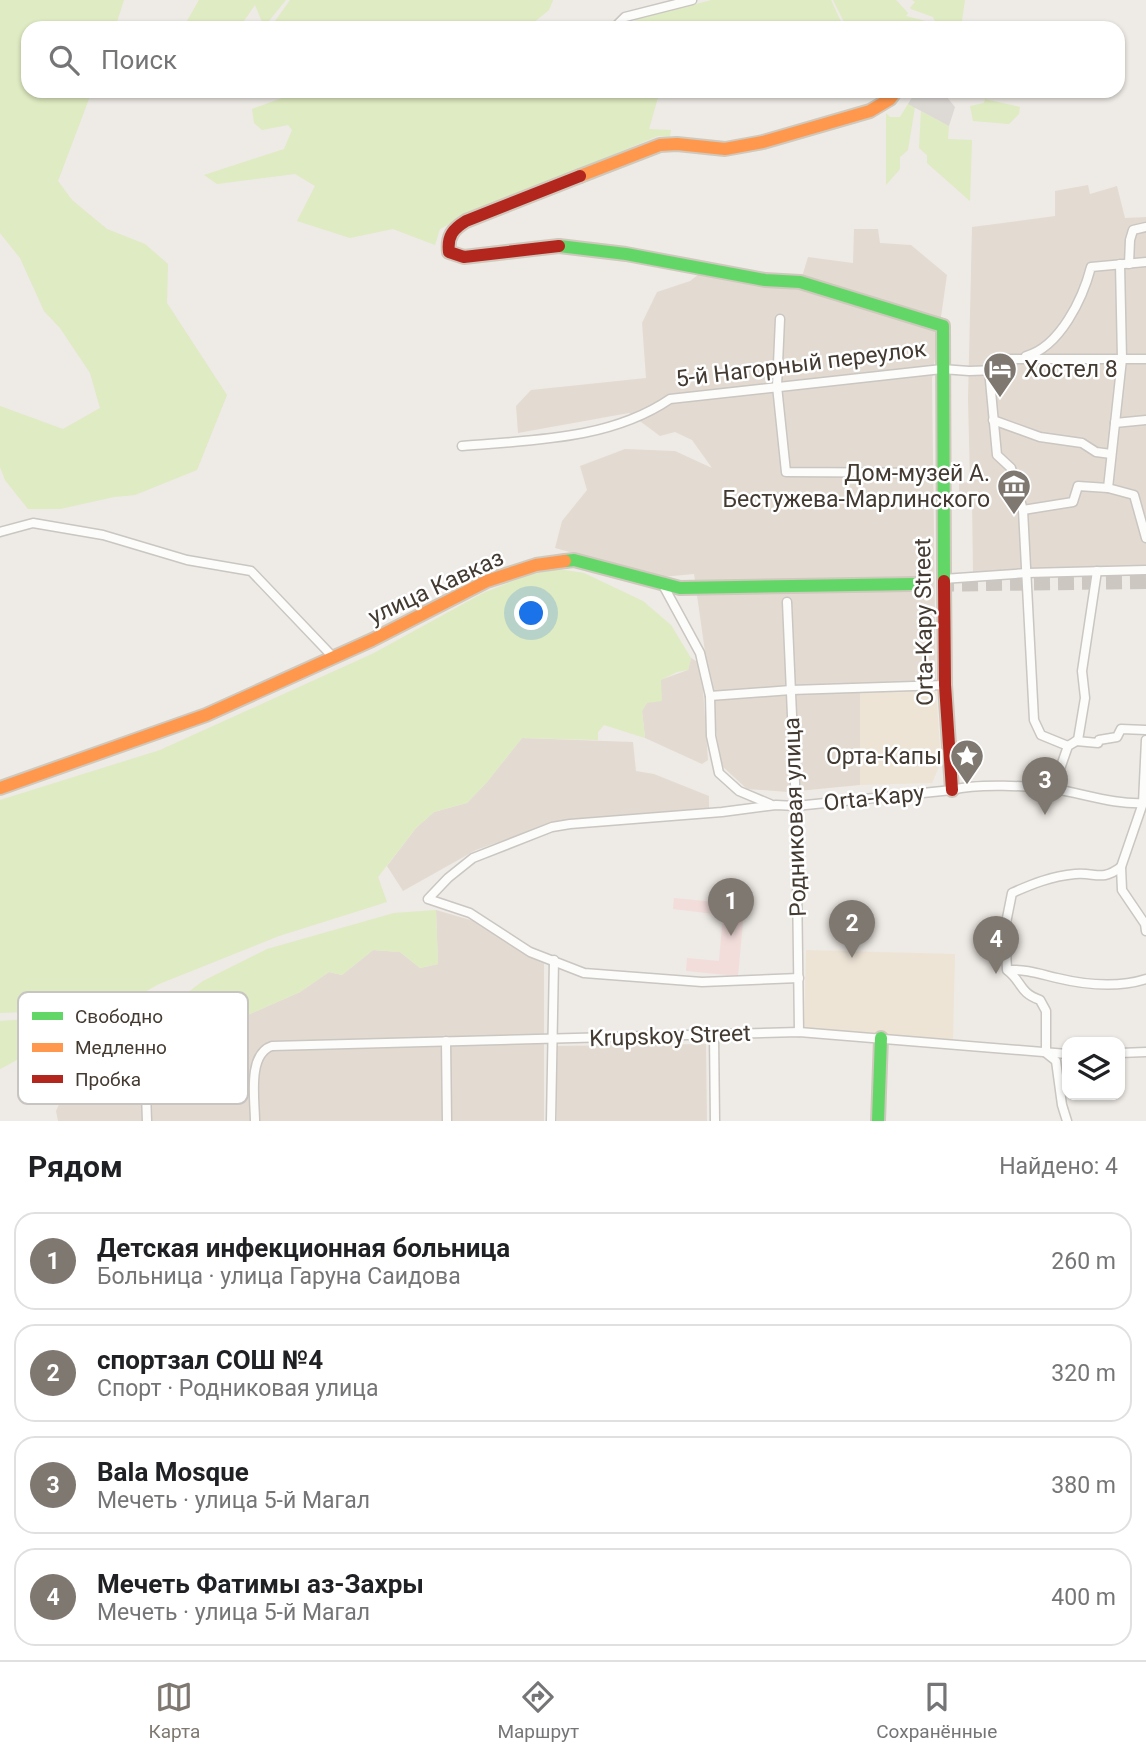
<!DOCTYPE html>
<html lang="ru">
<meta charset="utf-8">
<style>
:root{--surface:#fff;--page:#f2f2f2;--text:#202124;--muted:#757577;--line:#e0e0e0;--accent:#7f7870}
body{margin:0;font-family:Roboto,sans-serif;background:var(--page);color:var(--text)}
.controls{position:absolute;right:21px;bottom:21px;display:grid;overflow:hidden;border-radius:14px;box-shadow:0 2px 5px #0004}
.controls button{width:63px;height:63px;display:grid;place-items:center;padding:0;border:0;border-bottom:2px solid var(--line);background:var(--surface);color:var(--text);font:35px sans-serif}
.you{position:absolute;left:532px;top:614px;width:24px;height:24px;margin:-18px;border:5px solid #fff;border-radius:50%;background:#1a73e8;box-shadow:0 0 0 10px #1a73e833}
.badge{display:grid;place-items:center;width:46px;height:46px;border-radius:50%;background:var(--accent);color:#fff;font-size:23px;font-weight:700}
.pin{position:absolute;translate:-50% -58px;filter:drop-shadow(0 2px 4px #0008)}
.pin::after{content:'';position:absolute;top:37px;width:24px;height:21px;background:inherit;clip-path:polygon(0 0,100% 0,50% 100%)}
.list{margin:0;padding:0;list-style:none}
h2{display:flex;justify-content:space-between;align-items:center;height:91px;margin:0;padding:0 28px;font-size:30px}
h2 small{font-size:23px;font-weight:400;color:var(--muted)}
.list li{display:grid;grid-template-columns:46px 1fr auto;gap:21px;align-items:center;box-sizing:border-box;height:98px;margin:0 14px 14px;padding:0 14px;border:2px solid var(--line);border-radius:21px}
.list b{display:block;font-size:26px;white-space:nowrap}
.list p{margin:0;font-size:23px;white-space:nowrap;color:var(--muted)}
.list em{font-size:23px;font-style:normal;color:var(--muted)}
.icon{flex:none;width:38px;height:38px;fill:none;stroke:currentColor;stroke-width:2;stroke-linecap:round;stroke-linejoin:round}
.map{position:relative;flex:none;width:1146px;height:1121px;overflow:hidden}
.search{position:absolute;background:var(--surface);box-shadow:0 2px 5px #0004;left:21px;right:21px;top:21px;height:77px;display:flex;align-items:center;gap:18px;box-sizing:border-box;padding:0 24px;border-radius:21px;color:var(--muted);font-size:26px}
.sheet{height:539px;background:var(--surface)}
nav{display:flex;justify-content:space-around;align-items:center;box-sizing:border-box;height:98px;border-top:2px solid var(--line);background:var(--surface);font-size:19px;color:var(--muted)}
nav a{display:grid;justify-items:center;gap:4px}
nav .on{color:var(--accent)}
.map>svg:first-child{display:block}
</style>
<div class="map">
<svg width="1146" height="1121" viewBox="0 0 1146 1121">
<rect width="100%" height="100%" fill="#eeeae5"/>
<g fill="#e3dbd1">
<path d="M1088,185L1090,194L1117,186L1125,218L1146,217V569L973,573L972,500H959V483L970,482L968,399L972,227L1055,216V191Z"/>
<path d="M854,229H878L880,243L911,245L947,275L932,379L936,690H860V785L788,792L747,789L721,765L694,574L662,577L555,548L562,521L587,490L580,466L625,449L675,451L712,468L692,440L675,432L660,436L629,413L518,433L516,406L531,390L646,378L642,323L657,292L690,281L699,274L798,290L808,257L853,263Z"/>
<path d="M691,658L698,662L702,675L708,760L702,764L645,738L642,711L660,680L688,670Z"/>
<path d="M522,738L633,742L636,771L654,774L709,796V809L555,822L476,850L403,891L387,866L416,828L434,812L467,803L487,782Z"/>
<path d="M436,910L474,921L519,950L544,962V1121H58L56,1111L84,1051L149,1044L196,1023L227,1024L300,992L329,972L342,975L373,950L400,952L420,968L438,964Z"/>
<path d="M706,1044L707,1121H557L556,1046Z"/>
</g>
<g fill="#ede4d6">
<path d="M860,690H936L941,762L932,783L860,785Z"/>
<path d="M806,950L955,954L953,1040L804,1037Z"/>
</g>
<path fill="#f2dddb" d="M674,898L736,904V910L744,911L738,976L686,971L687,958L719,961L723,915L673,909Z"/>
<g fill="#dfebc2">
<path d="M0,0H124L115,28H28V91H92L58,181L72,200L107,229L145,244L168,264L167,303L227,395L197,470L135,495L114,497L60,509H28L5,480L0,467V406L63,429L100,408L90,373L60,328L44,311L20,258L0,233Z"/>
<path d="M199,0H286L264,27L255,5L239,28H197L187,21Z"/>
<path d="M290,0H553L549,10L527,28H270Z"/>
<path d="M712,0H831L844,28H623L639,18Z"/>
<path d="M833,0H896L908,13L906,16L926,21L930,28H847Z"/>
<path d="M912,0H965L961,28H938L933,17L911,9L910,8L915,2Z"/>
<path d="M301,91H697V93L659,94L649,129L671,130L670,137L658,136L461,218L440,229L435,245L393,229L350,238L297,221L315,186L295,174L217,184L204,175L284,149L292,130L288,125L262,130L254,123L252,109Z"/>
<path d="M985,99L1020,107L1019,114L1009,124L973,121L970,106L984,103Z"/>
<path d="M908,104L915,107L908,150L900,157V169L886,185V113L890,117H900Z"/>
<path d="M921,111L949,126L948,139L972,140L970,201L927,163V155L919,148Z"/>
<path d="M558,569L584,573L643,601L671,625L691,658L688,670L677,672L661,680L662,701L647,703L642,711L645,738L604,725L598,732V740L522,738L487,782L467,803L434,812L416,828L378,877L387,902L279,936L159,984L127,1002L53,1011L0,1013V800L160,750L374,653L483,593L528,575Z"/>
<path d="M436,910L438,964L420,968L400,952L373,950L342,975L329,972L300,992L227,1024L196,1023L165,1036L163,1002L179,999L203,981L267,949L394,913Z"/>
<path d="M43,1018L52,1021C49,1042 18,1060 0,1069V1021Z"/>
</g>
<path fill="#ddd9d5" d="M916,91H942L955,107L949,126L908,104Z"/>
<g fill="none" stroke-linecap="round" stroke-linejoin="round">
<path stroke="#ccc7c1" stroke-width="16" stroke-dasharray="16 8" stroke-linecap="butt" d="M914,584L1146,581"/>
<g stroke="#cac6c1" stroke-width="11">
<g id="street">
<path d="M614,28L625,17L692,0"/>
<path d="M1120,264L1122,359L1108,488L1134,495L1146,538"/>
<path d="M1129,264L1130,240L1133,230L1146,227"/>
<path d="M780,319L777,386L786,472L943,473"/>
<path d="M1026,356C1060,347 1083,298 1091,267L1146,262"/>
<path d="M989,370L997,455L1011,468L1023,510L1034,720L1041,735L1068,746"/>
<path d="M993,420L1040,437L1082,443L1096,452L1111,454"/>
<path d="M1115,423L1146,420"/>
<path d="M462,446C531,440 610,440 670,399L942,369L969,371L999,370L1005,359H1146"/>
<path d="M1023,510L1073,502L1078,486L1108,488"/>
<path d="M0,532L33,523L103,535L187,560L251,571L334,658"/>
<path d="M943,579L1027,573L1146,570"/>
<path d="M663,585L700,653L710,696L711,736L719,773L739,791L770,804"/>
<path d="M787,602L796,806L799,1032"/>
<path d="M710,696L791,690L945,685"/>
<path d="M1146,740L1143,803L1121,867L1122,890L1145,924L1146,931"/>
<path d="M1076,741L1098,743L1099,740L1117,737L1121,729L1146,730"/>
<path d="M1053,789L1068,746L1078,740L1085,698L1082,671L1097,571"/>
<path d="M1008,970C1026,969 1040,974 1057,978C1086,985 1118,988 1146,979"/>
<path d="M799,978L702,982L584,973L530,952L470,913L428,899L448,878L473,858L552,827L570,824L722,812L776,805L796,806L952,790C978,783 1028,786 1055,789C1085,794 1115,805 1146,803"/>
<path d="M714,1035L715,1121"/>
<path d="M446,1041L447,1121"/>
<path d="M1120,1053L1146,1052"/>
<path d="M145,1065L147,1121"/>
<path d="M255,1121C255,1100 247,1054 272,1046L799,1032L1067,1054"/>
<path d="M551,1121L554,960"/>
<path d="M1067,1121L1062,1105L1056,1061L1046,1053V1011L1040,1000C1018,992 1023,982 1007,970L1005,928L1012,893C1032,884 1052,876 1075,874C1096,872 1101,882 1121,867"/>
</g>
</g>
<g stroke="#cfc8bc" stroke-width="16">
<g id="fast">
<path d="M559,246L626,254L765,280L800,282L943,326L944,581"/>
<path d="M565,561L574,560L680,588L914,584"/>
<path d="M878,1121L881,1038"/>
</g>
</g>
<g stroke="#cfc8bc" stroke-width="16">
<g id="slow">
<path d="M580,176L660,145L677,144L725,149L763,142L870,111L890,99L896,91"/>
<path d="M0,788L206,715L372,640L487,581L536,565L565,561"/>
</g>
</g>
<g stroke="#cfc8bc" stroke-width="16">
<g id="jam">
<path d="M559,246L464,257L449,252C447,236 453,229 466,221L580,176"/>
<path d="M944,581L945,685L952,790"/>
</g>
</g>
<use href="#street" stroke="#fcfcfb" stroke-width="8"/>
<use href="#fast" stroke="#63d668" stroke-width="12"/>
<use href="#slow" stroke="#ff974d" stroke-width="12"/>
<use href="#jam" stroke="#b3261e" stroke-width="12"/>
</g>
<defs>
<g id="hotel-pin" transform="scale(1.75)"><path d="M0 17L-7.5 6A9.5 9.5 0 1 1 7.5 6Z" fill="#7f7870" stroke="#fff"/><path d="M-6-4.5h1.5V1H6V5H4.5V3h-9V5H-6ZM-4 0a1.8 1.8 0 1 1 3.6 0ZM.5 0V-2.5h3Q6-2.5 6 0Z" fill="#fff"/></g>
<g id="museum-pin" transform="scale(1.75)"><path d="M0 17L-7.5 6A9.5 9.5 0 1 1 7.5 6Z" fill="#7f7870" stroke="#fff"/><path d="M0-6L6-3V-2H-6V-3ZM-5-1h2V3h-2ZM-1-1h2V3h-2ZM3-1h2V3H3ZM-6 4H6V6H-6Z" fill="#fff"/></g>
<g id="sight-pin" transform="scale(1.75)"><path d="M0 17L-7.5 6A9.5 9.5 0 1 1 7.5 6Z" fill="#7f7870" stroke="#fff"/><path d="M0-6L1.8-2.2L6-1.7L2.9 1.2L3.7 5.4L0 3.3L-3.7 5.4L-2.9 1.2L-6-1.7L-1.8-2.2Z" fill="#fff"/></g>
</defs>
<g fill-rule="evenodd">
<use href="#hotel-pin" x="1000" y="369"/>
<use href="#museum-pin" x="1014" y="486"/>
<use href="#sight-pin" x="967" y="756"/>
</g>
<g text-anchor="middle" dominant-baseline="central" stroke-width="5" stroke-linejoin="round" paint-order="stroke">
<g font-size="23" fill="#433a31" stroke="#fff">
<text transform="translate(801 364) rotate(-7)">5-й Нагорный переулок</text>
<text transform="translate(436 587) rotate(-25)">улица Кавказ</text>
<text transform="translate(924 622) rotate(-91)">Orta-Kapy Street</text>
<text transform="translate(874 798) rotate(-6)">Orta-Kapy</text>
<text transform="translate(795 817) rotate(-92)">Родниковая улица</text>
<text transform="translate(670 1036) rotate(-2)">Krupskoy Street</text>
</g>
<g font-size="23" fill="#433a31" stroke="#fff" text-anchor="end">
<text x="1024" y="369" text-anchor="start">Хостел 8</text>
<text x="990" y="473">Дом-музей А.<tspan x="990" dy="26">Бестужева-Марлинского</tspan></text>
<text x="942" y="756">Орта-Капы</text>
</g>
</g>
<rect x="18" y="992" width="230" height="112" rx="10" fill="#fff" stroke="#c7c4c1" stroke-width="2"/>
<rect x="32" y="1012" width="31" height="8" fill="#63d668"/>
<rect x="32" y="1043" width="31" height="9" fill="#ff974d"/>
<rect x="32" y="1075" width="31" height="8" fill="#b3261e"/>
<g font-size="19" fill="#433a31">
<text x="75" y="1023">Свободно</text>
<text x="75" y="1054">Медленно</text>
<text x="75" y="1086">Пробка</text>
</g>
</svg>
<div class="controls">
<button><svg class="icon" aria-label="layers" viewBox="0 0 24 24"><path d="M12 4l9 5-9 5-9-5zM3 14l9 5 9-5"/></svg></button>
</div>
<div class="you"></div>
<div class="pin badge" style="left:731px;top:936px">1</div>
<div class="pin badge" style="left:852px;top:958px">2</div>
<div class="pin badge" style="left:1045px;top:815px">3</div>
<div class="pin badge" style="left:996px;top:974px">4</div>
<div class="search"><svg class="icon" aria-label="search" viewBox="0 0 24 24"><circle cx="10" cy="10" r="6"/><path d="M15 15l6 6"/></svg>Поиск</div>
</div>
<section class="sheet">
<h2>Рядом<small>Найдено: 4</small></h2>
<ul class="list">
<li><span class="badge">1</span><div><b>Детская инфекционная больница</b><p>Больница · улица Гаруна Саидова</p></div><em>260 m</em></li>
<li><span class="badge">2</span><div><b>спортзал СОШ №4</b><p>Спорт · Родниковая улица</p></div><em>320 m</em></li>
<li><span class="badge">3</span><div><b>Bala Mosque</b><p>Мечеть · улица 5-й Магал</p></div><em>380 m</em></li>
<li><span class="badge">4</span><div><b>Мечеть Фатимы аз-Захры</b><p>Мечеть · улица 5-й Магал</p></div><em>400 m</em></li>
</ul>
</section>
<nav>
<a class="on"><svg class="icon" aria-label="map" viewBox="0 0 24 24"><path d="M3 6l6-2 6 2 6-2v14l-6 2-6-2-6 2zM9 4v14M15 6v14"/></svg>Карта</a>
<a><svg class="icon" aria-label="directions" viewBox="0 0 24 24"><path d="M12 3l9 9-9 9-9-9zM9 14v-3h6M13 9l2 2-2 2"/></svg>Маршрут</a>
<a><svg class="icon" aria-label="saved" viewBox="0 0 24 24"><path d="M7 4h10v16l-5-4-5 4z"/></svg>Сохранённые</a>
</nav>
